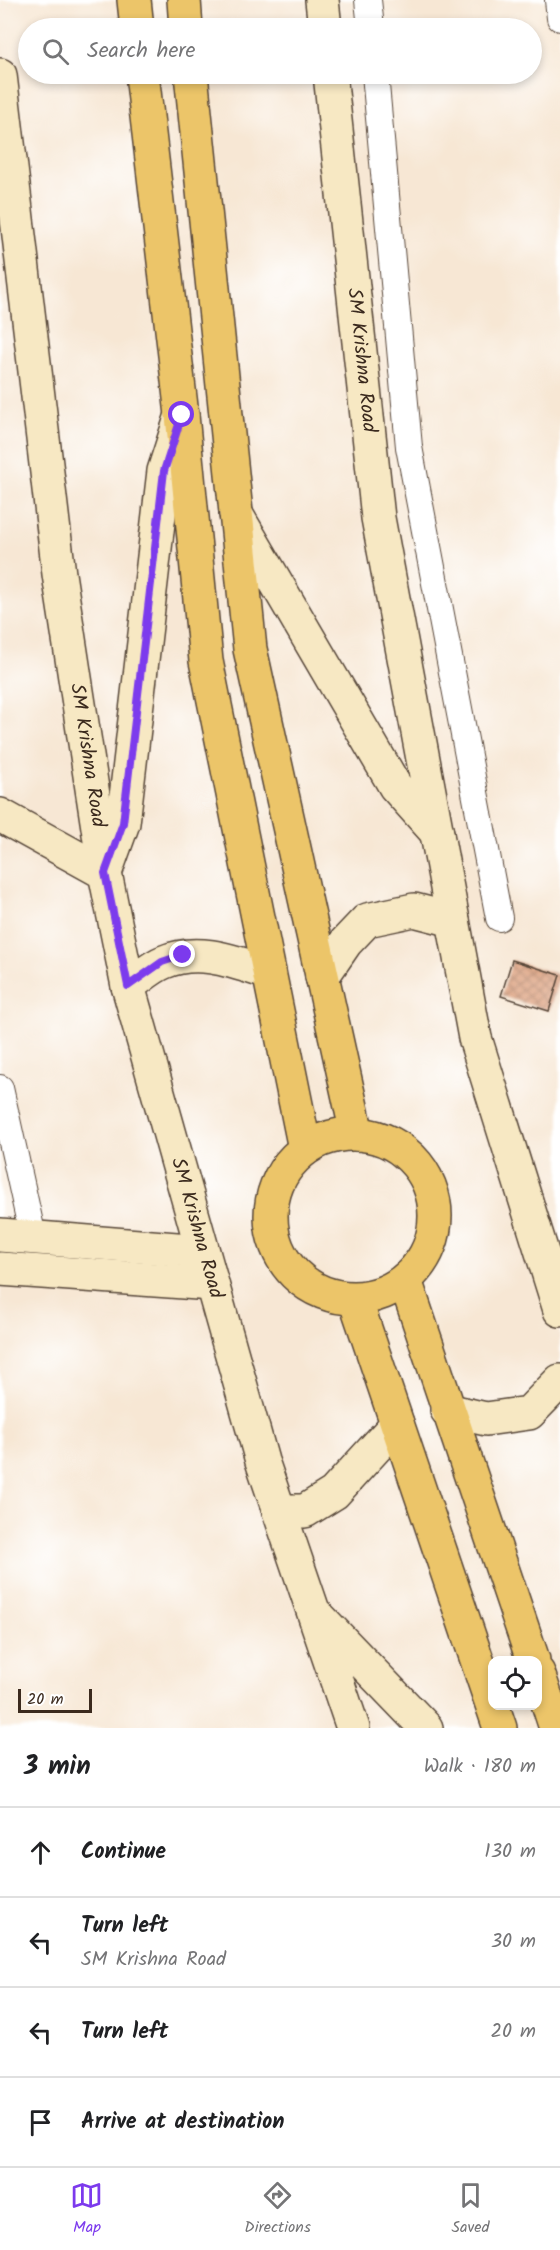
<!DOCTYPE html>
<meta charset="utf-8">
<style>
:root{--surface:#fff;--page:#f2f2f2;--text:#202124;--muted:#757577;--line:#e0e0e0;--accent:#7c3aed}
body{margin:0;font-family:Kalam,sans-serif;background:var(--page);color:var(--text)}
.controls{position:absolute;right:18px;bottom:18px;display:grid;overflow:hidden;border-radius:12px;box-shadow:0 3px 9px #0003}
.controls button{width:54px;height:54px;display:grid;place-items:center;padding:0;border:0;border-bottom:2px solid var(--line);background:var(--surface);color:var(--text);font:30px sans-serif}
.scale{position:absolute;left:18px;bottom:15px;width:74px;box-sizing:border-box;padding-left:6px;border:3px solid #3b2a1e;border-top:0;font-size:16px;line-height:21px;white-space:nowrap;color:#3b2a1e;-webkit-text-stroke:4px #fff;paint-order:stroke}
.stop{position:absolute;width:18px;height:18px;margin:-14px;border:4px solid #7c3aed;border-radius:50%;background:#fff}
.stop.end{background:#7c3aed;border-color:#fff;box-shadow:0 2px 6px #0008}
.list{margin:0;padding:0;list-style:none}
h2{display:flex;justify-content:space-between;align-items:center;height:78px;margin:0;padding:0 24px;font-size:26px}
h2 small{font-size:20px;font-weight:400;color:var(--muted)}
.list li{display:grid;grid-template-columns:39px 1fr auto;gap:18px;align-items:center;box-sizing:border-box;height:90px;padding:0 24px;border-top:2px solid var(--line)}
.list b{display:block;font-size:22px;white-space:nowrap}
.list p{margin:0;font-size:20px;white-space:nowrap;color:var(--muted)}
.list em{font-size:20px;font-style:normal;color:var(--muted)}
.icon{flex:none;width:33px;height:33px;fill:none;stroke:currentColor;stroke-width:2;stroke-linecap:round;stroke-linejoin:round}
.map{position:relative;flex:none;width:560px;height:1728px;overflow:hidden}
.search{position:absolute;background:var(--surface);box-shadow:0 3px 9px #0003;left:18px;right:18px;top:18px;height:66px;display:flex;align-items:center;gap:15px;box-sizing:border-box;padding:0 21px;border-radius:33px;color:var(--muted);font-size:22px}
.sheet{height:438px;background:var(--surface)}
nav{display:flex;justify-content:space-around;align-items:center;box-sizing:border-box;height:84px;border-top:2px solid var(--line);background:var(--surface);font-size:16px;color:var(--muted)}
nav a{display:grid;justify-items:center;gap:3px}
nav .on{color:var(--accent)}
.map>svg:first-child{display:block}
</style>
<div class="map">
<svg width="560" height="1728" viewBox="0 0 560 1728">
<defs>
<pattern id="building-cross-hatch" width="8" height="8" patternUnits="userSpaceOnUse" patternTransform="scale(1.5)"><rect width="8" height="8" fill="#dda280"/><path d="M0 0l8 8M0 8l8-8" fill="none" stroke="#b48468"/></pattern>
</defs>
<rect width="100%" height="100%" fill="#fff"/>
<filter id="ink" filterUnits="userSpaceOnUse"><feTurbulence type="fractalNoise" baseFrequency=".0167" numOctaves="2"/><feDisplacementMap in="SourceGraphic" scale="12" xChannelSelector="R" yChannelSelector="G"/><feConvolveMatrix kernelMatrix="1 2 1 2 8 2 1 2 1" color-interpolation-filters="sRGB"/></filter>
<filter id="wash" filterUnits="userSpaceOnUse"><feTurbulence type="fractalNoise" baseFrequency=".008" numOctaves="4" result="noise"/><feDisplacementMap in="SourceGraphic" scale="24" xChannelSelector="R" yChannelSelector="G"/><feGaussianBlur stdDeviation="1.35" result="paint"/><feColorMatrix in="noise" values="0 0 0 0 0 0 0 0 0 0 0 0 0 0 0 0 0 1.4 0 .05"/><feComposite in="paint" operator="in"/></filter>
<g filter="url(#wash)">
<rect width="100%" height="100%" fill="#f7e7d4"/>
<g id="blocks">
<path fill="url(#building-cross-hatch)" d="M512,960L560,975L549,1011L501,996Z"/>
</g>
</g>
<g filter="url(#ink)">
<use href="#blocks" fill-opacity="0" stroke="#574639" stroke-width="1.5"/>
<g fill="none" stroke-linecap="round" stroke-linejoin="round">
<g stroke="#574639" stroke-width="28">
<g id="street">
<path d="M368,0L371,28"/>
<path d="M558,0L560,18"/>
<path d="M375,74L409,447L499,918"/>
<path d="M0,1088L33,1237"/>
</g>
</g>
<g stroke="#574639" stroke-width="36">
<g id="secondary">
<path d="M322,0L325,28"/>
<path id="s1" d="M330,74L378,518L475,1038L560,1310"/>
<path id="s2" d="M0,75L59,574L105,873L128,986L262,1461L353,1728"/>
<path d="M236,514L395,786L437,833"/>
<path d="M0,815L105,873L123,823L164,471L182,415"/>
<path d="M322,977L346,942L367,920L414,910L453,920"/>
<path d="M128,986C140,978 151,967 164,962C199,947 235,962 269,973"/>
<path d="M0,1235L202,1251"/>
<path d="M0,1269L212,1284"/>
<path d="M447,1410L486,1419L529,1413L560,1381"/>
<path d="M279,1511H305L334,1493L397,1424"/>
<path d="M319,1617L426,1728"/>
</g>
</g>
<g stroke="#574639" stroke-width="36">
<g id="highway">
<path d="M134,0L137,28"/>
<path d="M184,0L186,28"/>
<path d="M142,74L182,415L206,661L305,1149"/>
<path d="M191,74L250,649L357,1134"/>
<circle cx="353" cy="1216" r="82"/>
<path d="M405,1280L533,1660"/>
<path d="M355,1299L500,1728"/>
<path d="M538,1673L556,1728"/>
</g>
</g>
<use href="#street" stroke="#fff" stroke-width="26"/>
<use href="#secondary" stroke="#f7e8c3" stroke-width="33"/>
<use href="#highway" stroke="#ecc569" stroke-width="33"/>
</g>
</g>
<g fill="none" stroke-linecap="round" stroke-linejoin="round" filter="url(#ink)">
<path stroke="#7c3aed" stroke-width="8" d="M182,415L164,471L123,823L105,873L128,986L162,962L183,955"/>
</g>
<g text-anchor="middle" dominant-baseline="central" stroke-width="4.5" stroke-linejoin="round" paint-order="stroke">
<g font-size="20" fill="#3b2a1e" stroke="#fff">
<text stroke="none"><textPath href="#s1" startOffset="288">SM Krishna Road</textPath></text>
<text stroke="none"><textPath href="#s2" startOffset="686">SM Krishna Road</textPath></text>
<text stroke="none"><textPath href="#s2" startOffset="1172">SM Krishna Road</textPath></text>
</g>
</g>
</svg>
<div class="controls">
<button><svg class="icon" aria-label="locate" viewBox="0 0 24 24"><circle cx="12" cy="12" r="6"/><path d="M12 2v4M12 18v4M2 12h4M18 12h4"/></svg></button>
</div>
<div class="scale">20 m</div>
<div class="stop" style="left:182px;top:415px"></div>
<div class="stop end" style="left:183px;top:955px"></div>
<div class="search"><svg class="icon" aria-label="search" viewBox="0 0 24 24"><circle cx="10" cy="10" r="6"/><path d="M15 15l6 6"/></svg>Search here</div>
</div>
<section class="sheet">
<h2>3 min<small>Walk · 180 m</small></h2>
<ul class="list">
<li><svg class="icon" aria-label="ahead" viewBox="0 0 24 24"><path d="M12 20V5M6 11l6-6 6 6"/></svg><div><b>Continue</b></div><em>130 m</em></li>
<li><svg class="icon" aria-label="left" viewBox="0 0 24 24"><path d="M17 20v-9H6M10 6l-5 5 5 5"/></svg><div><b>Turn left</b><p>SM Krishna Road</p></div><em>30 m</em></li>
<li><svg class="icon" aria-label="left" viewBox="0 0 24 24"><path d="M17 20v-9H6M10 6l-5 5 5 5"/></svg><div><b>Turn left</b></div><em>20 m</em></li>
<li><svg class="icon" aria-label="arrive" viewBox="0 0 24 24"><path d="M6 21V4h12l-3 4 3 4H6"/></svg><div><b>Arrive at destination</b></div></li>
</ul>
</section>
<nav>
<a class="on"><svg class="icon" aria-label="map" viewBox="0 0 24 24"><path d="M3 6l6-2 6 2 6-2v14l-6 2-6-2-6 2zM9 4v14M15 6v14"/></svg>Map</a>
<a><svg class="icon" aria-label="directions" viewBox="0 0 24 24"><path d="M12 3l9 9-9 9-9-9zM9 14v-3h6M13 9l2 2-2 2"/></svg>Directions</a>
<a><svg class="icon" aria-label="saved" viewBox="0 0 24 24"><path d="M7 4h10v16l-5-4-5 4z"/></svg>Saved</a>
</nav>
